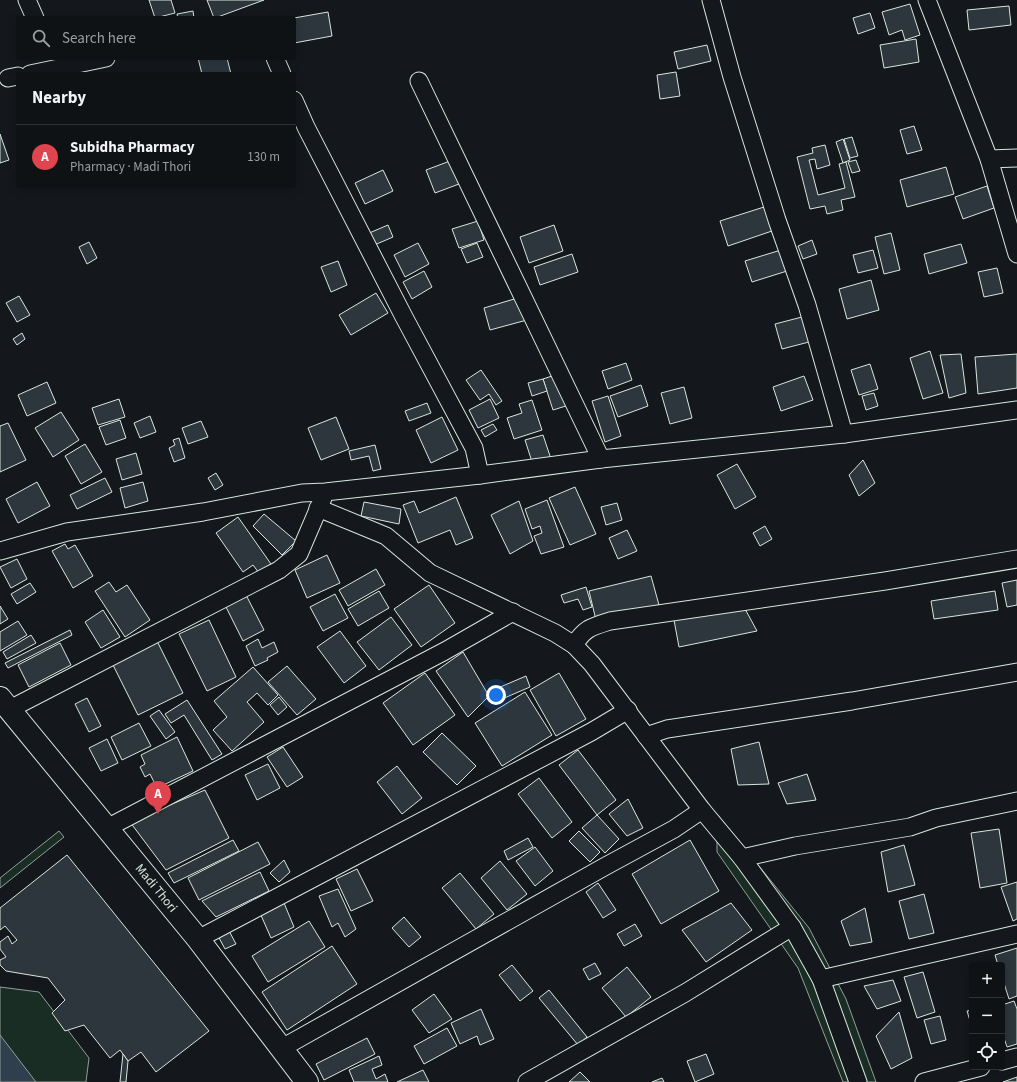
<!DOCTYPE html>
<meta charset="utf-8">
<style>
:root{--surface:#0f1215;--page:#181b1e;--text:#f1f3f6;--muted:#9b9ea0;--line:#2f3234;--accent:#ffb74d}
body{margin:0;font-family:"Source Sans 3",sans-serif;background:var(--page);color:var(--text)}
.controls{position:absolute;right:12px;bottom:12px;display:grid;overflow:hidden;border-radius:4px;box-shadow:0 2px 10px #0003}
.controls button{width:36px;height:36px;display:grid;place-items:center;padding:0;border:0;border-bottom:1px solid var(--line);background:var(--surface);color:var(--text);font:20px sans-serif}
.you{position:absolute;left:496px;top:695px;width:14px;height:14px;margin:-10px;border:3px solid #fff;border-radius:50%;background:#1a73e8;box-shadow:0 0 0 6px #1a73e833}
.badge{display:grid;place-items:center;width:26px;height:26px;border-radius:50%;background:var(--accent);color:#fff;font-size:13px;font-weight:700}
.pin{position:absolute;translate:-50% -33px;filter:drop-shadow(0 1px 2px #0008)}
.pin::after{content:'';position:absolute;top:21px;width:14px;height:12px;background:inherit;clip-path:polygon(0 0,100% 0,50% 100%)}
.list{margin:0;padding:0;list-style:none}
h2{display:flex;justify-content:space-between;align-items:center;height:52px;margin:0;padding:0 16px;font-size:17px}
h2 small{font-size:13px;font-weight:400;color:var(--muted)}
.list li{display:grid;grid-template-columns:26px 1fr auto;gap:12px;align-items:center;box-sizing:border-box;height:64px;padding:0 16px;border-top:1px solid var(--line)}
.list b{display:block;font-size:15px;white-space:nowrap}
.list p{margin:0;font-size:13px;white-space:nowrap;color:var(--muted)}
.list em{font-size:13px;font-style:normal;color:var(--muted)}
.icon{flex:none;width:22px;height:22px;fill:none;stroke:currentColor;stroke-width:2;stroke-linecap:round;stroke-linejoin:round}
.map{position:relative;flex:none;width:1017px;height:1082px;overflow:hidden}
.search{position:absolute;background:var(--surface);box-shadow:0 2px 10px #0003;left:16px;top:16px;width:280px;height:44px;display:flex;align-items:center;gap:10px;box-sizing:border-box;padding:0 14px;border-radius:4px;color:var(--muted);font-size:15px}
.panel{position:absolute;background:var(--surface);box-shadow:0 2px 10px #0003;left:16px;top:72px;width:280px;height:116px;border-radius:4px}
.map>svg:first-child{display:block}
</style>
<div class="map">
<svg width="1017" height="1082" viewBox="0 0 1017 1082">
<rect width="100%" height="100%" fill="#14181c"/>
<g fill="#1a2d24" stroke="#939e99">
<path d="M717,814L809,928L846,999L876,1082H843L798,968L717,852Z"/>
<path d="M59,831L64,837L0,888V878Z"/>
<path d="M0,987L39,992L89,1058L86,1082H0Z"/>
</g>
<path fill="#2f3f4d" stroke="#939e99" d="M0,1035L36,1082H0Z"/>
<g fill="#2c363c" stroke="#d8e6dc">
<path d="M149,0H171L175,13L155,18Z"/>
<path d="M207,0H264L215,18H214Z"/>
<path d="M910,4L920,35L905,40L902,30L889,35L882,12Z"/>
<path d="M1009,6L1011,25L969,30L967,10Z"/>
<path d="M193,11L194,18H178L177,14Z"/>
<path d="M328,12L332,36L294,43V18Z"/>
<path d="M870,13L875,28L858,34L853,18Z"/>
<path d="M916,39L919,62L884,68L880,45Z"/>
<path d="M707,45L711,61L678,69L674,52Z"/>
<path d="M198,58H227L231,74H202Z"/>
<path d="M676,72L680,96L660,99L657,75Z"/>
<path d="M914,126L922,150L907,154L900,130Z"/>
<path d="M0,134L9,160L0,163Z"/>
<path d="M852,137L858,156L850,158L844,139Z"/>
<path d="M843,139L850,160L843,163L836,142Z"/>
<path d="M825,145L830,165L817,169L815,159L809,160L818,195L845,188L839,164L846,162L855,197L841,200L843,210L827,214L825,206L810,209L797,157L813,153L812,148Z"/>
<path d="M856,160L860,171L852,173L848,162Z"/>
<path d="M450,161L459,184L435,193L426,170Z"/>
<path d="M946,167L954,194L907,207L900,180Z"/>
<path d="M383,170L393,191L365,204L355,183Z"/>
<path d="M987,186L994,208L963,219L955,197Z"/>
<path d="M764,207L772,231L728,246L720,221Z"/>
<path d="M478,221L484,240L459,248L452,229Z"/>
<path d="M388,225L393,237L372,246L367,234Z"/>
<path d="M554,225L563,251L529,263L520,237Z"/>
<path d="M891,233L900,270L884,274L875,237Z"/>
<path d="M812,240L817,254L803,259L798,246Z"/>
<path d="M89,242L97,258L87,264L79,247Z"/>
<path d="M418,243L429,264L405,277L394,255Z"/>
<path d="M477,243L483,257L467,263L461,249Z"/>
<path d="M961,244L967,263L929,274L924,254Z"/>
<path d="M781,250L787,271L752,282L745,261Z"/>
<path d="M873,250L878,268L858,273L853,255Z"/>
<path d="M572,254L578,272L540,285L534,267Z"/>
<path d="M338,261L347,285L331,292L321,267Z"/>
<path d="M997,268L1003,293L984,297L978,272Z"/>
<path d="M424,271L432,287L412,299L403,282Z"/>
<path d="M871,280L879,310L847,319L839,289Z"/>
<path d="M376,293L388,313L351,335L339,315Z"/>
<path d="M19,296L30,315L17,322L6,303Z"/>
<path d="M521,297L527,320L490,330L484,308Z"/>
<path d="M802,317L809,342L782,349L775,324Z"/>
<path d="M22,333L25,339L17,345L13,339Z"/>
<path d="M930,351L943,393L923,399L910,358Z"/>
<path d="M961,354L966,393L949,398L940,355Z"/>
<path d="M1017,354V388L978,394L975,357Z"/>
<path d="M626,363L632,380L608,389L602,371Z"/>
<path d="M870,364L878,389L859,395L851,370Z"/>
<path d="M481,370L502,401L496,405L489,394L480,400L466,380Z"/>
<path d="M558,374L569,405L553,410L543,379Z"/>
<path d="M804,376L813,400L781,411L773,387Z"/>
<path d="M543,379L547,391L532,396L528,383Z"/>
<path d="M47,382L56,403L27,416L18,395Z"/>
<path d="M641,385L648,406L618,417L610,396Z"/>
<path d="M684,387L692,418L670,424L661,393Z"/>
<path d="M874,393L878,406L866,410L862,396Z"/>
<path d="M608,396L621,436L605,442L592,401Z"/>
<path d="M119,399L125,417L98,425L92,408Z"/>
<path d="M490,399L499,418L478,428L469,410Z"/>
<path d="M532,400L542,430L514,439L507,418L522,413L519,404Z"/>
<path d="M427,403L431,413L409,421L405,411Z"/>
<path d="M61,412L79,440L53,457L35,428Z"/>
<path d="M150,416L156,432L140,438L134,423Z"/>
<path d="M336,417L349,449L321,460L308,428Z"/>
<path d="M442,417L458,450L431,463L416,430Z"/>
<path d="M120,420L126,438L106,445L99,427Z"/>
<path d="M201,421L208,437L188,444L182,428Z"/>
<path d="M8,423L26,460L0,472V426Z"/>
<path d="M493,424L497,430L485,437L481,430Z"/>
<path d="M543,435L551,459L533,465L525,440Z"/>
<path d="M179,438L185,458L174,462L169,448L175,445L173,440Z"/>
<path d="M85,444L102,472L81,484L65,456Z"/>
<path d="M375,445L381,469L373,471L369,456L351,460L349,451Z"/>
<path d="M136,453L142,474L122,480L116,459Z"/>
<path d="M863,460L875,483L859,496L849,475Z"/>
<path d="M737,464L756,497L735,509L717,475Z"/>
<path d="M216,473L223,485L215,490L208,478Z"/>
<path d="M105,478L112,492L77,509L70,495Z"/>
<path d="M37,482L50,506L18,523L6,499Z"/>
<path d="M143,482L148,501L125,508L120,488Z"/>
<path d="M575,487L596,534L570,545L549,498Z"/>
<path d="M456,497L473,538L456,545L450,530L418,543L403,505L414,501L419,513Z"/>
<path d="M547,500L564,547L541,554L534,536L542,533L540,526L532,529L525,509Z"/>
<path d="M519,501L533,541L510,554L491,515Z"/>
<path d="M364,502L401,509L399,524L361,516Z"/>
<path d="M617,503L622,520L606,525L601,507Z"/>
<path d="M264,514L296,541L282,555L253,526Z"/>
<path d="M238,517L271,564L259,573L253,565L243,572L216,533Z"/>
<path d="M765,526L772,539L760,546L753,533Z"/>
<path d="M627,530L637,551L618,559L609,538Z"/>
<path d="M65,544L68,549L75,545L93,576L73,588L52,551Z"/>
<path d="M327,555L340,583L307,598L295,570Z"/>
<path d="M17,559L27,579L11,588L0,567Z"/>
<path d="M376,569L385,585L348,606L339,590Z"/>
<path d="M651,576L659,605L596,620L589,591Z"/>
<path d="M1017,580V605L1007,607L1002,583Z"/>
<path d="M109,582L116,592L127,585L150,620L125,637L95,591Z"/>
<path d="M30,583L36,592L17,604L11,594Z"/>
<path d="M429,585L455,623L421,647L394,609Z"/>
<path d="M586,587L592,607L583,610L578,599L564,603L561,595Z"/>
<path d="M379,591L389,608L358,626L348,609Z"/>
<path d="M995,591L998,610L934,619L931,601Z"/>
<path d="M335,594L348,618L323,631L310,607Z"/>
<path d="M246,595L264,630L243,641L225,605Z"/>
<path d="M0,606L8,619L0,624Z"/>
<path d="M744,607L757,631L679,647L674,620Z"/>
<path d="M103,610L120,637L101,648L85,622Z"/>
<path d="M391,617L412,645L379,670L357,642Z"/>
<path d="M209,620L236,677L207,691L179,634Z"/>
<path d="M18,621L27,635L0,651V632Z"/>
<path d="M70,630L72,635L8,668L5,663Z"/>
<path d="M340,631L366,666L344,683L317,647Z"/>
<path d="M31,635L36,643L7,659L3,652Z"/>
<path d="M258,639L262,648L274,642L278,652L267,658L268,660L255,666L246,646Z"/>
<path d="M157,641L183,693L138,715L112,663Z"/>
<path d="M60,643L71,665L29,687L18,665Z"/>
<path d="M463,652L489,696L468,717L436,671Z"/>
<path d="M287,666L316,699L297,715L268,682Z"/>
<path d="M253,667L278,695L268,705L257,693L247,702L264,722L232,751L213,730L227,717L214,701Z"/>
<path d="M425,673L455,715L413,745L383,703Z"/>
<path d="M559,673L586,719L556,736L530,690Z"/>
<path d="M526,676L530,687L495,702L491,691Z"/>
<path d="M525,692L552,735L502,766L475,723Z"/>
<path d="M279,697L287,707L278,715L270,705Z"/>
<path d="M87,698L101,726L89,732L75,704Z"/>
<path d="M187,700L222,754L212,760L184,715L171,723L165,714Z"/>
<path d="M159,710L175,732L166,739L150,716Z"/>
<path d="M139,723L151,746L122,760L111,737Z"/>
<path d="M442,733L476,766L457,785L423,752Z"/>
<path d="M177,737L193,771L157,788L150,774L145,777L140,767L145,764L141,755Z"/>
<path d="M107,739L118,763L101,771L89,748Z"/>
<path d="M759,742L769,784L738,785L731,749Z"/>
<path d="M283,747L303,777L287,787L267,757Z"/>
<path d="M578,750L616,800L597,815L559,765Z"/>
<path d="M268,764L280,788L257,800L245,775Z"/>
<path d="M397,766L422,798L402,814L377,782Z"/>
<path d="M807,774L816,800L787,804L778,783Z"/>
<path d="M539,778L572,822L552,838L518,794Z"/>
<path d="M205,790L229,838L166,870L130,822Z"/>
<path d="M628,799L643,828L627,836L609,814Z"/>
<path d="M597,815L619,839L605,853L582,828Z"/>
<path d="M999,829L1007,883L980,888L971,833Z"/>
<path d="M579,831L600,852L590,862L569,841Z"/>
<path d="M528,838L533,847L508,860L504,851Z"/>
<path d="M233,840L239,851L174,883L168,873Z"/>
<path d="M690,840L719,891L661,924L632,874Z"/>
<path d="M258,842L270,864L199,900L188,878Z"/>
<path d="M904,845L915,885L888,892L881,852Z"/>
<path d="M535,847L553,871L535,886L516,861Z"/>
<path d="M67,855L209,1031L156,1072L141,1052L128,1061L120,1050L110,1058L84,1025L65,1031L52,1013L65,1000L48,978L6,971L0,965V960L6,957L0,949V942L8,936L12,944L17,940L5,926L0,930V908Z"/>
<path d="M284,860L290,872L279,882L270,873Z"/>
<path d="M500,861L527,894L507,910L481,878Z"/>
<path d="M357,869L373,901L351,911L336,879Z"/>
<path d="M260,872L269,891L216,917L202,901Z"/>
<path d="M460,873L494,914L476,929L442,888Z"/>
<path d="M1017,882V919L1013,921L1001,887Z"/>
<path d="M598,883L616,910L603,918L586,892Z"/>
<path d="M338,889L356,929L345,937L338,923L332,927L319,896Z"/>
<path d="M924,894L934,933L909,939L899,901Z"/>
<path d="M284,903L294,927L271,938L260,913Z"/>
<path d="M731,903L752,930L706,962L682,930Z"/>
<path d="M865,908L872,942L850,946L841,921Z"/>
<path d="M404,917L421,937L409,947L392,928Z"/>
<path d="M309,921L325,947L268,982L252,956Z"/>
<path d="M635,924L642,936L624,946L617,934Z"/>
<path d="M228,929L236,944L225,949L217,934Z"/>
<path d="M332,946L357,984L287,1030L262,992Z"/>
<path d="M1017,948V996L1009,999L1002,977V965H998L995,955Z"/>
<path d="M595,963L601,974L589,980L583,969Z"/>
<path d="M512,965L533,991L520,1001L499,975Z"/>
<path d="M627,967L651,997L626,1017L602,988Z"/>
<path d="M923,972L935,1012L917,1018L904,977Z"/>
<path d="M893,980L901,1001L877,1009L864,986Z"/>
<path d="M549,990L587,1037L578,1045L539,998Z"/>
<path d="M434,994L452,1019L429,1033L412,1010Z"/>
<path d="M1014,1001L1017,1009V1044L1007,1047L1002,1032V1005Z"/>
<path d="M481,1009L494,1039L480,1045L477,1036L460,1044L451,1023Z"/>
<path d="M972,1010V1024H971L967,1011Z"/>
<path d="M899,1012L912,1058L891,1069L876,1036Z"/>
<path d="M940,1016L946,1040L931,1044L924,1020Z"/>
<path d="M447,1028L457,1046L424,1064L414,1046Z"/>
<path d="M367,1038L375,1054L324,1080L316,1064Z"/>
<path d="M123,1054L128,1061L126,1082H120Z"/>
<path d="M706,1054L714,1074L695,1082L687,1061Z"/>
<path d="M379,1056L382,1065L372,1069L376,1079L385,1074L388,1082H354L349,1070Z"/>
<path d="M423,1070L429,1082H397Z"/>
<path d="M580,1072L590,1082H569Z"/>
<path d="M1017,1077V1082H1003Z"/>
<path d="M662,1078L664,1082H652Z"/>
</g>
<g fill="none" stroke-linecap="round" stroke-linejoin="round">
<g stroke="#d8e6dc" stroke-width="19">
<g id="street">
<path d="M27,0L35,18"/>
<path d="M711,0L732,77L777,220L807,305L844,434"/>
<path d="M927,0L989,159L1017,254"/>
<path d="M275,58L282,74"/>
<path d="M30,74L106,58"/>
<path d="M8,78L18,76"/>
<path d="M419,81L601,459"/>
<path d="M294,100L306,127L404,317L474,448L480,475"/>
<path d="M989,159L1017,158"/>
<path d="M318,508L386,536L430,573L555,633L574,645L592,664L702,810L742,858L792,927L821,979L858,1082"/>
<path d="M0,551L67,532L203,512L302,493L325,492L480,475L601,459L844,434L1017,410"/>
<path d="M574,645C585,628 591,627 610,621L885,581L1017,559"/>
<path d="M10,709L279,570L299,554L323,498"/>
<path d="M646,736L667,729L852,701L1017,672"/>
<path d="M107,828L445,651L513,612"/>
<path d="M742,858L795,846L910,827L936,818L1017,801"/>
<path d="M198,939L591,732L628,710"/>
<path d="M821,979L1017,934"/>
<path d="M282,1048L604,867L674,829L702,810"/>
<path d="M1002,1061L1017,1057"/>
<path d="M527,1082L685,993L792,927"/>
<path d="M924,1082L981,1067"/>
</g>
</g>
<g stroke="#d8e6dc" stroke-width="24">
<g id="secondary">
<path id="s1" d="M0,698L198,939L307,1082"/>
</g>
</g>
<use href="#street" stroke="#14181c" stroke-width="17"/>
<use href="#secondary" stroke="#14181c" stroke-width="22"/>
</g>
<g text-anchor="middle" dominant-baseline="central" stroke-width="3" stroke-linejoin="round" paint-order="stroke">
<g font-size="13" fill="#d8e6dc" stroke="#14181c">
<text stroke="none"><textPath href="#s1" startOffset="246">Madi Thori</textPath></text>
</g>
</g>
</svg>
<div class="controls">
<button>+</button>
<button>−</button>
<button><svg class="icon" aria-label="locate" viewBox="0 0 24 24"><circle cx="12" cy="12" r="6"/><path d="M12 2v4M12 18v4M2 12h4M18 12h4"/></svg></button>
</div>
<div class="you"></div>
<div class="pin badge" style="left:158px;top:814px;background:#e0444e">A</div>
<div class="search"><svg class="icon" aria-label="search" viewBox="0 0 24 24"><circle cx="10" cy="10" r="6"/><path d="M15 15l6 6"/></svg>Search here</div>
<section class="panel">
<h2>Nearby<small></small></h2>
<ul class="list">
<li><span class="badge" style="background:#e0444e">A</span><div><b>Subidha Pharmacy</b><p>Pharmacy · Madi Thori</p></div><em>130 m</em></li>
</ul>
</section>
</div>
